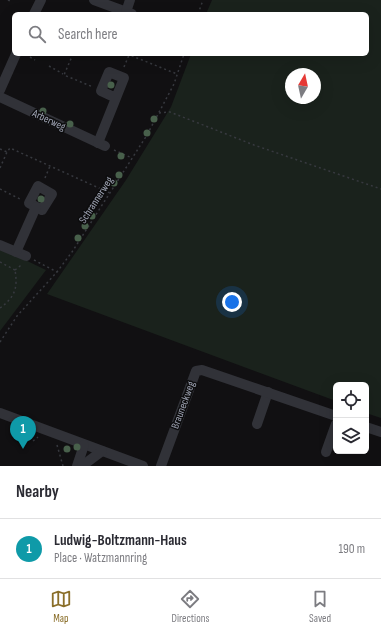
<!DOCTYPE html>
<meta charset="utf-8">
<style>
:root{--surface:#fff;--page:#f7f7f7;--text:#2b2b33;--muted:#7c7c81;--line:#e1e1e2;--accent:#8a6e29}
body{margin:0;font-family:"Sofia Sans Condensed",sans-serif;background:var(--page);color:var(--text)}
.controls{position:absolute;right:12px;bottom:12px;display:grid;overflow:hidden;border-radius:6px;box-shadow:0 4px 16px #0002}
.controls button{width:36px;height:36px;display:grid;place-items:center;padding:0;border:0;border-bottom:1px solid var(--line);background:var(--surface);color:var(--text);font:20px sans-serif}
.compass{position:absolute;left:285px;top:68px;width:36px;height:36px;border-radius:50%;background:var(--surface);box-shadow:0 4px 16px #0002;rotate:9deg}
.you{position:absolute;left:232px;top:302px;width:14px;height:14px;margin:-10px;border:3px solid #fff;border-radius:50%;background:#1a73e8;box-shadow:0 0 0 6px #1a73e833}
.badge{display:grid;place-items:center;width:26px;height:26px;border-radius:50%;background:var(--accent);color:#fff;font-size:13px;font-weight:700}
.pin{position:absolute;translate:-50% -33px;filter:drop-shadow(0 1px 2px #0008)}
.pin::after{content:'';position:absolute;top:21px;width:14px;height:12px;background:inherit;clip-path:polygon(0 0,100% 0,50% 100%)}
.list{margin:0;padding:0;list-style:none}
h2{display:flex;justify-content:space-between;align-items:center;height:52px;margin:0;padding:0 16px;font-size:17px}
h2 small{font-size:13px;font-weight:400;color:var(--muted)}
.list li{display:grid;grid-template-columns:26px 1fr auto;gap:12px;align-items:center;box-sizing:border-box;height:60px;padding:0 16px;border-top:1px solid var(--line)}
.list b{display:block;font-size:15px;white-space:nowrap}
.list p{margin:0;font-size:13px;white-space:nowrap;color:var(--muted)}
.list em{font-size:13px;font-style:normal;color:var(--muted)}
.icon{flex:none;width:22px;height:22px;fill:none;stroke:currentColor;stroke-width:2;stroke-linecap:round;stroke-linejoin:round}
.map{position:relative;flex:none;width:381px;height:466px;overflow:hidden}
.search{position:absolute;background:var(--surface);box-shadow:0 4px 16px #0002;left:12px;right:12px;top:12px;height:44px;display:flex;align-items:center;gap:10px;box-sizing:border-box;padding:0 14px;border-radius:6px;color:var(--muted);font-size:15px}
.sheet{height:112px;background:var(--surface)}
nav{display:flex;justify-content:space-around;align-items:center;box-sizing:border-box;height:56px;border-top:1px solid var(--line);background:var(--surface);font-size:11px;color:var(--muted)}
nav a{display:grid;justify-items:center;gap:2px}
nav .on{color:var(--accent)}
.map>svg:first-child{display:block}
</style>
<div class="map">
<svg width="381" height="466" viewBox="0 0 381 466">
<rect width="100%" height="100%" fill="#111012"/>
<g fill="#1a221c" fill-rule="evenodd">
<path d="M212,0H381V418L366,413V385H336V401L47,294L126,180L171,107L191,54H367V14H206ZM291,74H315V98H291Z"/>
<path d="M0,250L21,258L46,270L0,331Z"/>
</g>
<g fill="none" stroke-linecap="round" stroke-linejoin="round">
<g stroke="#37393f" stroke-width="1.5" stroke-dasharray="2 3" stroke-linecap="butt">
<path d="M8,0L12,2"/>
<path d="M198,14L203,0"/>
<path d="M73,54L64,75L93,87"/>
<path d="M127,54L177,74"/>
<path d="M30,57L35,60"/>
<path d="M49,66L63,74"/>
<path d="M124,67L129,55"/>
<path d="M159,113L170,112L254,145L381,189"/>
<path d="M0,149L7,152L10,148L110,193"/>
<path d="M114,150L132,158"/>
<path d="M0,168L7,152"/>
<path d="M45,178L50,166"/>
<path d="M0,189L20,199"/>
<path d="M34,260L57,272"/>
<path d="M0,262L15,270"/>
<path d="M15,270L20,266L21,265"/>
<path d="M0,308C15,297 18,288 15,270"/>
<path d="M0,342L17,316L57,272L72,252L147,135L174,84L184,54"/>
<path d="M33,441L38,437"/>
<path d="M57,445L63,466"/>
</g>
<g stroke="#313238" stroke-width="10">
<path d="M94,0L132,14"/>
<path d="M126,12L130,0"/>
<path d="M34,14L41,0"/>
<path d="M0,90L16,54"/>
<path d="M0,97L105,146"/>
<path d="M98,143L124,78L109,72L101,91L116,98"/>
<path d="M38,186L52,194L42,210L29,203Z"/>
<path d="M0,245L26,256"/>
<path d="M16,252L36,207"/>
<path d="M0,413L143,466"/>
<path d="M257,424L268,392"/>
<path d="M366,427L381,432"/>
<path d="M326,452L336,424"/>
<path d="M77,466L84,445"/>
<path d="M82,466L102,451"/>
<path d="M161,466L196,371L202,370L336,416"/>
</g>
</g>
<g fill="#48604b">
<circle cx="111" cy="85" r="3.5"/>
<circle cx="43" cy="111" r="3.5"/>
<circle cx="154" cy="119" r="3.5"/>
<circle cx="70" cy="124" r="3.5"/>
<circle cx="147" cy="133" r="3.5"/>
<circle cx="121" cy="156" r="3.5"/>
<circle cx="119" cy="175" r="3.5"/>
<circle cx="114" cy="183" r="3.5"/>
<circle cx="41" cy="199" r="3.5"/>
<circle cx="92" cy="216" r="3.5"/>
<circle cx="85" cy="226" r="3.5"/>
<circle cx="78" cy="238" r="3.5"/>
<circle cx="77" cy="447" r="3.5"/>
<circle cx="67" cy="449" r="3.5"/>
</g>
<g text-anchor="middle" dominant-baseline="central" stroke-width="3" stroke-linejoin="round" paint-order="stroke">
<g font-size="11" fill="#a0a5b5" stroke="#0c0c0d">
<text transform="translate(49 120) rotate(25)">Arberweg</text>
<text transform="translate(96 200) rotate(-57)">Schrannerweg</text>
<text transform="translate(183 405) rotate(-70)">Brauneckweg</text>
</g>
</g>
</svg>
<div class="controls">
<button><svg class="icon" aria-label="locate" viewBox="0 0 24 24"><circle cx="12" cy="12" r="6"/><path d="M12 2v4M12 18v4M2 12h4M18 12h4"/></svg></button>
<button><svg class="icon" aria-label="layers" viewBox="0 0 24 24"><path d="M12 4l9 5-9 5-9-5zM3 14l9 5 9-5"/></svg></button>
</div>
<svg class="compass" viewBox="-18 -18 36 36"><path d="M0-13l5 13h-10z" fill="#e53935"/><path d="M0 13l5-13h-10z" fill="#7c7c81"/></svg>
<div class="you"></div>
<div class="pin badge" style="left:23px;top:449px;background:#0f9aa8">1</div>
<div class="search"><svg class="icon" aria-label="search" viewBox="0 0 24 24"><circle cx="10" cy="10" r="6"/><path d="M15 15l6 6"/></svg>Search here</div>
</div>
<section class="sheet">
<h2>Nearby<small></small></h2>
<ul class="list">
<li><span class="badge" style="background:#0f9aa8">1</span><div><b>Ludwig-Boltzmann-Haus</b><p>Place · Watzmannring</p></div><em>190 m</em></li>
</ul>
</section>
<nav>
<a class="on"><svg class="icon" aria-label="map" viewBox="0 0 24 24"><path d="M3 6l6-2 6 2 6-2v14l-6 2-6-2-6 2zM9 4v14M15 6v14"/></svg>Map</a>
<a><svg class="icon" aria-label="directions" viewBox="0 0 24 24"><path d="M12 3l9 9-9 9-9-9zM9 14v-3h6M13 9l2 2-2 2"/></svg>Directions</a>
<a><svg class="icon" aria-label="saved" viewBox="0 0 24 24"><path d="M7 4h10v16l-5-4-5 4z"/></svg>Saved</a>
</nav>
